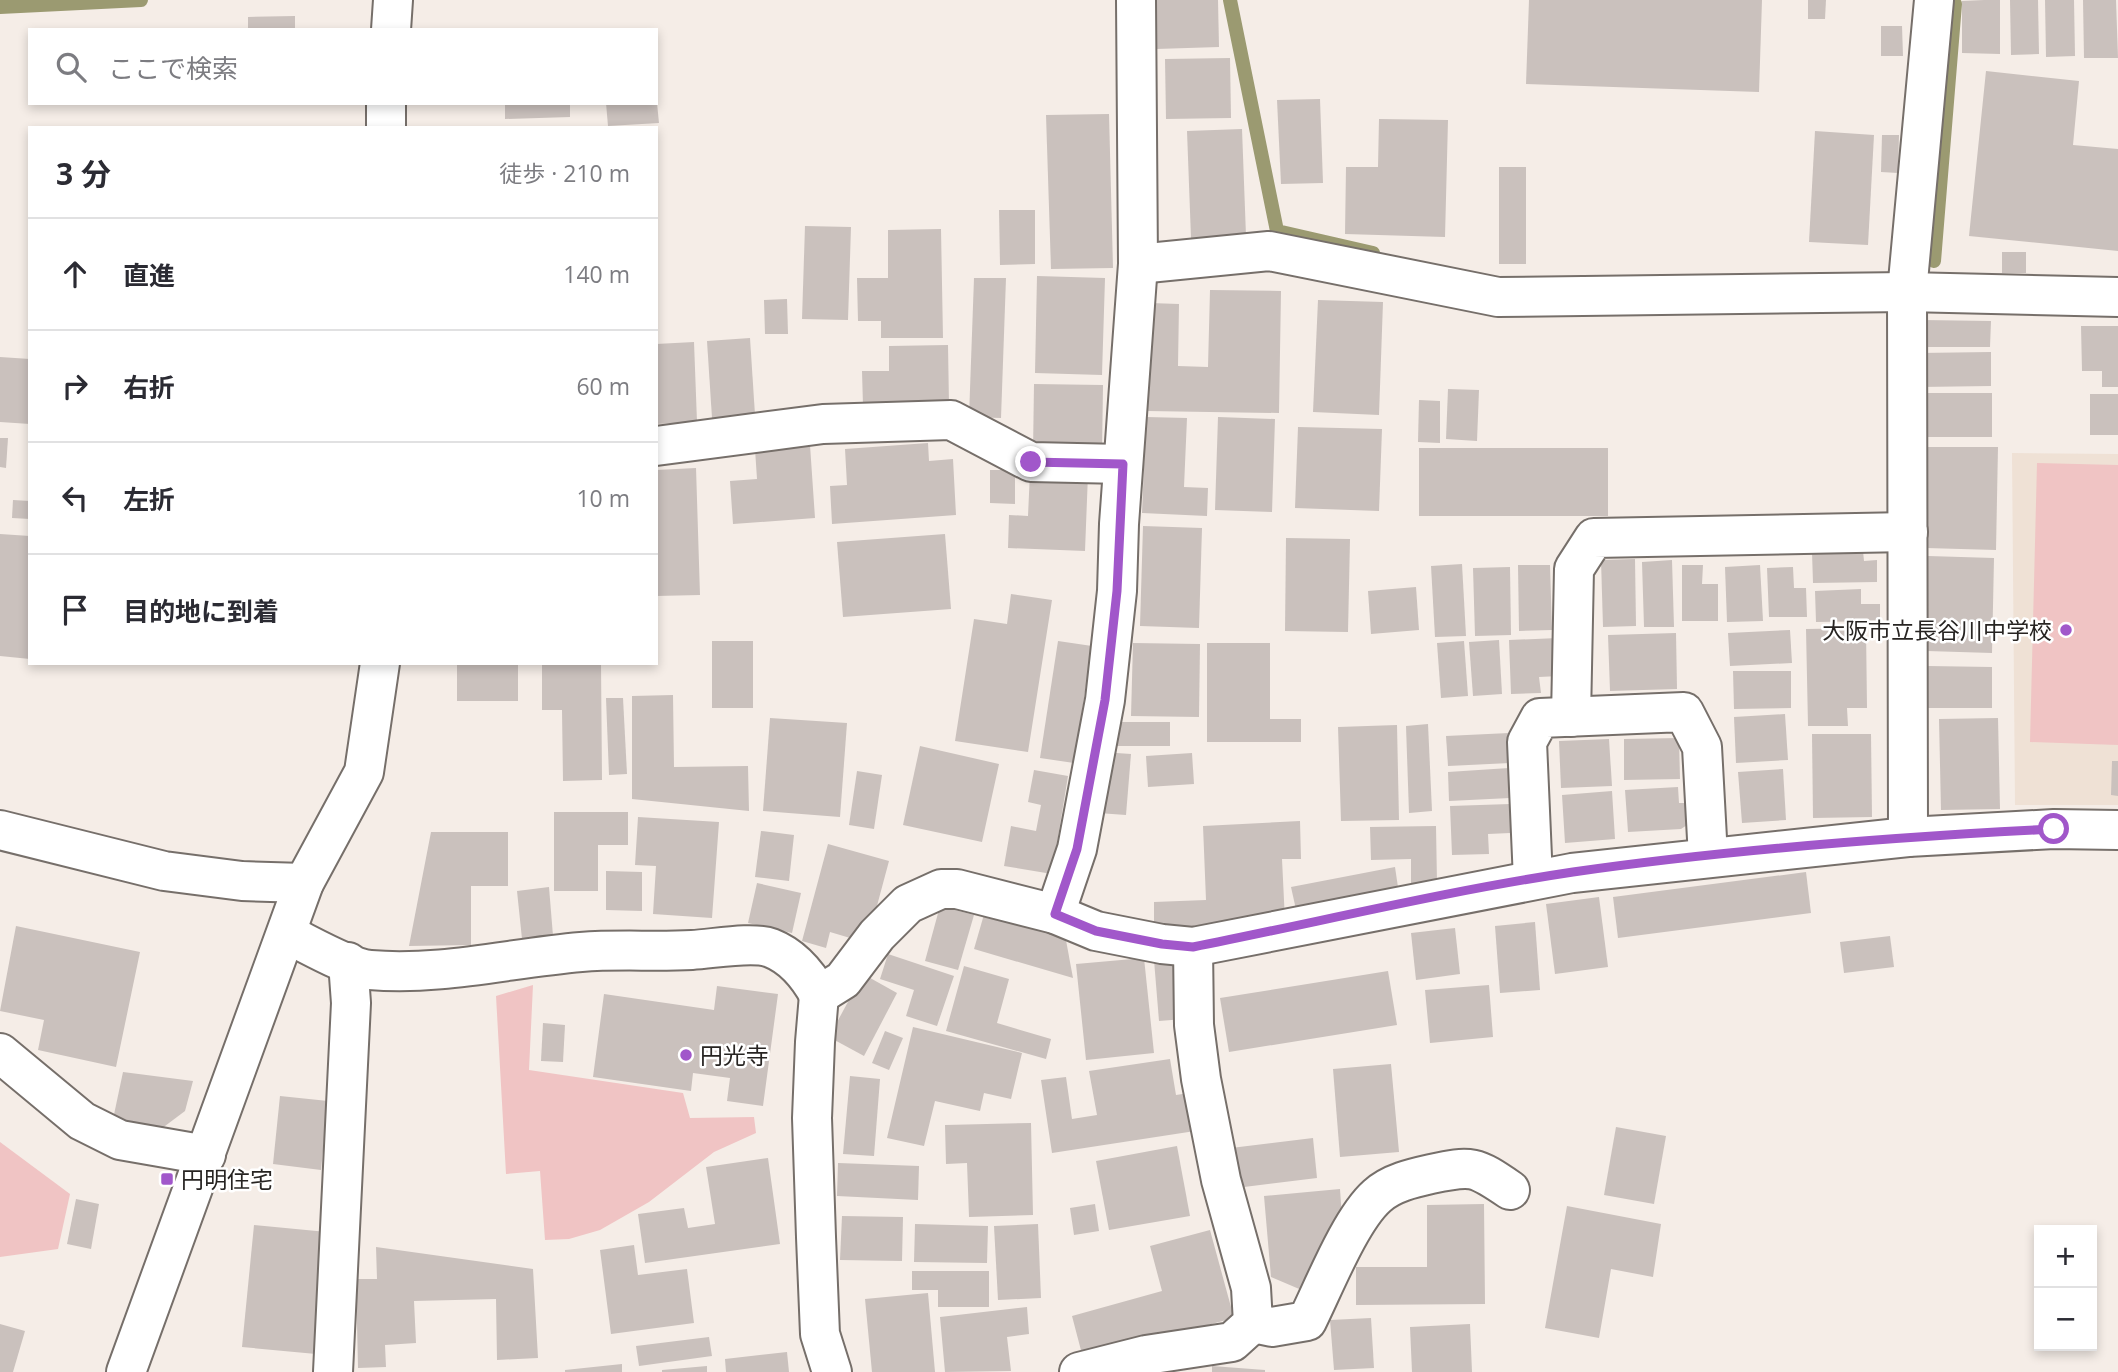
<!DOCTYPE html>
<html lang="ja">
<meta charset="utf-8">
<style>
:root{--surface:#fff;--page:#f2f2f3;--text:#2b2b33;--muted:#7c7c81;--line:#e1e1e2}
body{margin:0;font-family:"Open Sans","Noto Sans JP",sans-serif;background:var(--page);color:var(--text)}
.controls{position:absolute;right:21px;bottom:21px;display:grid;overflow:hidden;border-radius:0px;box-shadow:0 4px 10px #0003}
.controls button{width:63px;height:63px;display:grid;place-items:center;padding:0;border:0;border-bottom:2px solid var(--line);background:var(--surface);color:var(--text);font:35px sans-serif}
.stop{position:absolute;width:21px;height:21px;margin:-16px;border:5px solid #a157ca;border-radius:50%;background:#fff}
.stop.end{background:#a157ca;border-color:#fff;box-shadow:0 2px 7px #0008}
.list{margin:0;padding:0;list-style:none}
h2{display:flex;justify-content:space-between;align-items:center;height:91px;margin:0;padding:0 28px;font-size:30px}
h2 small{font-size:23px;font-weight:400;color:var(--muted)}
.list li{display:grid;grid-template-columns:46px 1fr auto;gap:21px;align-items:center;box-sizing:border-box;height:112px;padding:0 28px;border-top:2px solid var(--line)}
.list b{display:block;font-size:26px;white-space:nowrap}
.list em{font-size:23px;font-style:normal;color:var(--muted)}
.icon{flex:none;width:38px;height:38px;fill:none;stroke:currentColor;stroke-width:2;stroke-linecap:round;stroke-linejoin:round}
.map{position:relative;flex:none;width:2118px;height:1372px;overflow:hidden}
.search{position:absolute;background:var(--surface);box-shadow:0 4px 10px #0003;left:28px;top:28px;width:630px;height:77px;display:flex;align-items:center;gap:18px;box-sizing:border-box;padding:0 24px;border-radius:0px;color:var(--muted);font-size:26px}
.panel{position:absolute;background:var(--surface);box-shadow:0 4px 10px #0003;left:28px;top:126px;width:630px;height:539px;border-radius:0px}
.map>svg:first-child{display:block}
</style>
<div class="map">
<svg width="2118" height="1372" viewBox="0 0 2118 1372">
<rect width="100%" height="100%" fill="#f5ede7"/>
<path fill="#efe1d5" d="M2012,453L2118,454V805H2015Z"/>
<g fill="#f0c4c4">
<path d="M2037,463L2118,465V745L2030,742Z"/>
<path d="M533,985L529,1070L683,1093L690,1118L754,1117L756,1133L714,1152L649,1202L600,1230L569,1239L545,1240L540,1171L506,1174L496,996Z"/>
<path d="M0,1142L70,1194L58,1249L0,1257Z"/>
</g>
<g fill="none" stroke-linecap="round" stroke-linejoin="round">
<g stroke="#9b9a71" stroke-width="14">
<path d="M1230,0L1277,231L1373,253"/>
<path d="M0,7L141,0"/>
<path d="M1934,261L1955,4"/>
</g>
</g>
<g fill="#cac1bd">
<path d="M1155,0H1218L1219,47L1156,49Z"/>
<path d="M1529,0H1762L1759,92L1526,84Z"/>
<path d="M1808,0H1826L1825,19H1808Z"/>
<path d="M1984,0H2000V54L1962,53V1Z"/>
<path d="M2010,0H2038L2039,54L2011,55Z"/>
<path d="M2045,0H2074L2075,56L2046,57Z"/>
<path d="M2083,0H2116L2118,58H2084Z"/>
<path d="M295,16V30H248V17Z"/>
<path d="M1881,26H1902L1903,56H1881Z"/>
<path d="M1230,58L1231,118L1166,119L1165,59Z"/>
<path d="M1986,71L2079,81L2073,145L2118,149V251L1969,236Z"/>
<path d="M1320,99L1323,183L1281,184L1277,100Z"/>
<path d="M505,103H570V117L505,119Z"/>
<path d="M606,103H657L659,123L608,126Z"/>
<path d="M1109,114L1113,268L1051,269L1046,115Z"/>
<path d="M1379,119L1448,120L1445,237L1345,234L1346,167H1378Z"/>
<path d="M1242,129L1246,236L1191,238L1187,131Z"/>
<path d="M1815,131L1874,135L1868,245L1809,242Z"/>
<path d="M1882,135H1899L1898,173L1881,172Z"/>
<rect x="1499" y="167" width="27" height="97"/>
<path d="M999,210H1035V264L1000,265Z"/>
<path d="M805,226L851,227L848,320L802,319Z"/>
<path d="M941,229L943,338H881V321H858L857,278H888V230Z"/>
<rect x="2002" y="252" width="24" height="21"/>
<path d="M1037,276L1105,278L1102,375L1035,373Z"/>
<path d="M974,278H1006L1001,418L969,417Z"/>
<path d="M1210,290L1281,291L1279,413L1147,411L1150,303L1179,304L1178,366L1208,367Z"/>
<path d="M787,299L788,334H765L764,300Z"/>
<path d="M1318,300L1383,302L1379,415L1313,412Z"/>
<path d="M1922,320L1991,321L1990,347H1922Z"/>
<path d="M2081,326H2118V387H2102V371H2082Z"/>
<path d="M750,338L755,415L712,418L707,341Z"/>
<path d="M694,342L697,422L656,424V344Z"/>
<path d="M948,345L949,405L863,406L862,371H889V346Z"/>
<path d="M1991,352V386L1920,387L1919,353Z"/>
<path d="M0,357L30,359V424L0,422Z"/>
<path d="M1034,384L1103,385L1102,453L1033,452Z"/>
<path d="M1448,389L1479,390L1477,441L1446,439Z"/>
<rect x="1918" y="393" width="74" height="44"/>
<rect x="2090" y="394" width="28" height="41"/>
<path d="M1419,400L1440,401V443L1418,442Z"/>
<path d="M1146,417L1187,418L1184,487L1208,488L1207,516L1142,513Z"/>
<path d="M1218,417L1275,419L1272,512L1215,510Z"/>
<path d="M1298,427L1382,429L1379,511L1295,508Z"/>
<path d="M0,438H8L6,468L0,467Z"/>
<path d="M928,443L929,461L953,459L956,515L832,524L830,486L847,485L845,449Z"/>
<path d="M810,445L815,518L733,524L730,481L757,479L755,449Z"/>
<path d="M1927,447H1998L1996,550L1926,548Z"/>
<rect x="1419" y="448" width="189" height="68"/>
<path d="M696,468L700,595L656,596V470Z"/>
<path d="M990,470H1015V504L990,503Z"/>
<path d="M1030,472L1088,474L1085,551L1008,548L1009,515L1028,516Z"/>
<path d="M13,500L30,501V519L12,518Z"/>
<path d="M1143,526L1202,528L1199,628L1140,626Z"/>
<path d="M0,534L30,536V659L0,656Z"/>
<path d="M945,534L951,609L843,617L837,542Z"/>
<path d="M1286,538L1350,539L1348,632L1285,631Z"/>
<path d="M1863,551L1864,561L1877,560V582L1813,583L1812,552Z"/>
<path d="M1928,556L1994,558L1992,653L1927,651Z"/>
<path d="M1635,559L1636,626L1603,627L1601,560Z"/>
<path d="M1672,560L1674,627H1644L1642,562Z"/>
<path d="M1462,564L1466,636L1435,637L1431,566Z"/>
<path d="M1518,565H1550L1552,630L1519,631Z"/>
<path d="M1682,565H1703L1702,584H1718V621H1682Z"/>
<path d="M1760,565L1763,621L1727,622L1725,567Z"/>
<path d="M1510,567L1511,635L1475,636L1473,568Z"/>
<path d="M1793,567L1794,588H1806L1807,617H1769L1767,568Z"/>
<path d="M1416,587L1419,630L1371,634L1368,591Z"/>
<path d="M1861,589V604H1880V621L1816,622L1815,591Z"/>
<path d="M1011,594L1052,600L1028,752L955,741L974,619L1007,624Z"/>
<path d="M1866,628L1867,708H1847L1848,726H1808L1806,629Z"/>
<path d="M1790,630L1792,663L1730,666L1728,633Z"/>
<path d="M1676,633L1677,689L1610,691L1608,635Z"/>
<path d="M1558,638L1559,676L1539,677L1541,693L1511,694L1509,640Z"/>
<path d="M1499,640L1502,694L1473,696L1469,642Z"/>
<rect x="712" y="641" width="41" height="67"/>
<path d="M1058,641L1092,646L1074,763L1040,758Z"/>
<path d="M1464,641L1468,696L1441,698L1437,643Z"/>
<path d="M1133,643L1200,644L1199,717L1131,716Z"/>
<path d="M1207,643H1270V719H1301V742H1207Z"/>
<rect x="457" y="663" width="61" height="38"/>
<path d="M542,663H601L602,780L563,781L562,710H542Z"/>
<path d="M1928,666L1992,667V708H1928Z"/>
<path d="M1733,671H1791V708L1734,709Z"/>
<path d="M673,695L674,767L748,766L749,811L632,799V696Z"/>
<path d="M606,698H623L627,774L609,775Z"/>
<path d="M1785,714L1788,760L1736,763L1734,717Z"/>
<path d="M770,718L847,723L840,817L763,811Z"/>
<path d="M1998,718L2000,809L1941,810L1939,719Z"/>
<rect x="1113" y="722" width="57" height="24"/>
<path d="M1428,724L1432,811L1409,813L1406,726Z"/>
<path d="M1397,725L1399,820L1341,821L1338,727Z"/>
<path d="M1509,733L1510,763L1448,766L1446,736Z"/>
<path d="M1812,734H1871L1872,817L1813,818Z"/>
<path d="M1679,738L1680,779L1624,780V739Z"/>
<path d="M1609,739L1612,786L1561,788L1559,741Z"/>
<path d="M920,746L999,764L982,842L903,825Z"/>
<path d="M1102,752L1131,754L1126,815L1098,813Z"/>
<path d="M1192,753L1194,784L1148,787L1146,756Z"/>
<path d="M2112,761H2118V796L2111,795Z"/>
<path d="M1509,768L1510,798L1449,801L1448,772Z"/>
<path d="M1783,769L1786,820L1742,823L1738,772Z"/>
<path d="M1034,770L1068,776L1052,874L1004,866L1011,826L1036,831L1041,805L1028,802Z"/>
<path d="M857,771L882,775L874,829L849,825Z"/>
<path d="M1678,787L1679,803H1692L1693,821L1681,829L1628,832L1625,790Z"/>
<path d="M1612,791L1615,839L1565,843L1562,795Z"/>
<path d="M1510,804V833L1488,834L1489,854L1452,855L1450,806Z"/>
<path d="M554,812H628V845H598V891H554Z"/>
<path d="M638,817L719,822L712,918L653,914L656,866L635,865Z"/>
<path d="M1300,821L1301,859H1282L1285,921L1154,928V902L1206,900L1203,826Z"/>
<path d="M1436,826L1437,883L1411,884V859L1371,860L1370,827Z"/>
<path d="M761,831L794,835L789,881L755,877Z"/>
<path d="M431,832H508V886H471V945L409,946Z"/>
<path d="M828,844L889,861L867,943L830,932L826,948L802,941Z"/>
<path d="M1395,867L1399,894L1297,914L1291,887Z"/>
<path d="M606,871L642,872V911L606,910Z"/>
<path d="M1806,872L1811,913L1618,938L1613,897Z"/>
<path d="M757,883L801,893L792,933L748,923Z"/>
<path d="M549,887L553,936L522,939L517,891Z"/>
<path d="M1599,897L1608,967L1555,974L1546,904Z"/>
<path d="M940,906L974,915L958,970L925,961Z"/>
<path d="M985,911L1065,935L1073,978L974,949Z"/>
<path d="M1535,922L1540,990L1500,993L1495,926Z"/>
<path d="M16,926L140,952L116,1067L38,1050L44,1020L0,1011Z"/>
<path d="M1455,928L1460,974L1416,980L1411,933Z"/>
<path d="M1890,936L1894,967L1844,973L1840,942Z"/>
<path d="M888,954L954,976L937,1026L906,1016L914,990L880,979Z"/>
<path d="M1144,958L1154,1053L1086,1060L1076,964Z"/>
<path d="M1180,958L1184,1019L1159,1021L1154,960Z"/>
<path d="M964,966L1009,979L997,1023L1051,1039L1046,1059L946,1031Z"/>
<path d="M1388,971L1397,1025L1229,1052L1220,998Z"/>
<path d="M863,974L897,993L864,1056L829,1037Z"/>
<path d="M1489,985L1493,1037L1430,1043L1425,990Z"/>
<path d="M717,986L778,994L763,1106L727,1101L730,1078L693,1073L691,1091L593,1077L604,994L714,1010Z"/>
<path d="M543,1023L565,1025L563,1062L541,1061Z"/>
<path d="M913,1027L1022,1053L1011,1099L984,1093L980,1111L935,1101L924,1146L887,1138Z"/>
<path d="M885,1031L903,1038L889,1070L872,1063Z"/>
<path d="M1170,1059L1176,1095L1189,1093L1195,1131L1052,1153L1041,1080L1066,1077L1072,1119L1097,1115L1089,1071Z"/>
<path d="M1391,1064L1399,1152L1340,1157L1333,1069Z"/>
<path d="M123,1072L193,1081L185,1111L157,1132L112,1124Z"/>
<path d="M850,1076L880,1079L874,1156L843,1154Z"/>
<path d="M280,1096L328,1101L321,1170L273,1164Z"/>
<path d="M1031,1123L1033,1215L969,1217L967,1163L946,1164L945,1125Z"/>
<path d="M1616,1127L1666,1136L1654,1204L1604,1195Z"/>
<path d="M1313,1138L1317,1178L1236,1188L1231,1148Z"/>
<path d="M1177,1146L1190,1216L1109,1230L1096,1161Z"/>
<path d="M768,1158L780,1244L645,1263L638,1214L684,1208L688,1228L715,1224L706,1167Z"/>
<path d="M838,1163L919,1166L918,1200L837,1196Z"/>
<path d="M1340,1189L1342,1218L1311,1294L1271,1277L1264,1196Z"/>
<path d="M76,1199L99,1204L91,1249L67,1244Z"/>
<path d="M1095,1204L1099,1231L1074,1235L1070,1208Z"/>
<path d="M1484,1204L1485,1304L1356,1305V1267H1427V1205Z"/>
<path d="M1567,1206L1661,1224L1653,1277L1611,1269L1599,1338L1545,1328Z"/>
<path d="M842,1216L903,1217L902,1261L840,1260Z"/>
<path d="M915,1224L988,1226L987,1263L914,1262Z"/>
<path d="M1038,1224L1041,1298L998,1300L994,1226Z"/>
<path d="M254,1225L327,1232L316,1354L242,1347Z"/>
<path d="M1210,1230L1234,1318L1083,1358L1072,1316L1162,1291L1150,1246Z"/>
<path d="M634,1245L638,1275L687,1269L694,1323L611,1334L600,1250Z"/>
<path d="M376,1247L533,1269L538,1358L497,1360L496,1299L414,1301L416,1343L385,1345L386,1367L358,1368L356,1279H377Z"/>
<path d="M912,1271H989V1307H938V1290H912Z"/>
<path d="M928,1293L935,1372H872L865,1299Z"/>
<path d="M1027,1307L1029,1334L1007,1337L1011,1371L945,1372L940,1317Z"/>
<path d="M1371,1318L1374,1368L1334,1370L1330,1320Z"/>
<path d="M0,1324L25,1331L13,1372H0Z"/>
<path d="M1470,1324L1472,1372H1412L1410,1327Z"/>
<path d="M709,1337L712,1356L639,1366L636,1346Z"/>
<path d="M787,1352L789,1372H726L725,1359Z"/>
<path d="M622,1364V1372H565V1370Z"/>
<path d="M707,1366V1372H662V1370Z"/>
<path d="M1212,1366L1265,1370V1372H1212Z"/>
</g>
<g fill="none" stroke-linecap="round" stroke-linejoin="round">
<g stroke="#766f6a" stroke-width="42">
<g id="minor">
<path d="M391,30L393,0"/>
<path d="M386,128V103"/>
<path d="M1138,264L1269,251L1498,297L1907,292L2118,297"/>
<path d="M656,446L823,424L951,420L1031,462L1123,464"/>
<path d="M1571,717L1574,569L1594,538L1908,532"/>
<path d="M0,830L164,871L242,881L304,883"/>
<path d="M1908,837L1907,292L1934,0"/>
<path d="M1533,880L1527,742L1540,718L1684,712L1702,747L1708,857"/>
<path d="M1055,914L1077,849L1105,700L1117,591L1119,524L1138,264L1136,0"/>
<path d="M287,934C308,944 349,968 370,970C441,976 510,958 581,952C618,949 655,952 692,950C713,949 752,941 771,948C794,957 808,975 819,995L843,980L877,935L908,904L941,889H957L1055,914L1096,931L1162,944L1193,947L1572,873L1908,837L2054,829L2118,830"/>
<path d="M819,995L815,1042L812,1118L816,1237L820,1334L832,1372"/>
<path d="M0,1053L82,1121L120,1140L206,1155"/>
<path d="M1253,1323L1272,1327L1307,1321C1324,1287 1350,1220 1377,1196C1391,1183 1413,1178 1431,1174C1472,1165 1475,1166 1510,1190"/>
<path d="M126,1372L304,883L364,772L380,663"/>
<path d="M333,1372L351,1003L348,962"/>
<path d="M1079,1372L1146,1355L1232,1342L1253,1323L1251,1288L1221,1180L1201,1079L1194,1025L1193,947"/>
</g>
</g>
<use href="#minor" stroke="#fff" stroke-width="38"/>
</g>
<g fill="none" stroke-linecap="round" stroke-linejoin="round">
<path stroke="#a157ca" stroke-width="9" d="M1031,462L1123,464L1117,591L1105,700L1077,849L1055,914L1096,931L1162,944L1193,947C1319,922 1446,891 1573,872C1733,849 1894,837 2054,829"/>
</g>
<g fill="#a157ca" stroke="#fff" stroke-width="2.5">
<circle cx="2066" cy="630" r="7"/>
<circle cx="686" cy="1055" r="7"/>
<rect x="160" y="1172" width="14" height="14" rx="3.5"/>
</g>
<g text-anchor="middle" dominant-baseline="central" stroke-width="5" stroke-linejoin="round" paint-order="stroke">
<g font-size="23" fill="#272422" stroke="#fff" text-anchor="start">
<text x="2052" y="630" text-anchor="end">大阪市立長谷川中学校</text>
<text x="700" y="1055">円光寺</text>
<text x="181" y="1179">円明住宅</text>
</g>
</g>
</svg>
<div class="controls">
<button>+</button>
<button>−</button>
</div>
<div class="stop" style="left:2054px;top:829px"></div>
<div class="stop end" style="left:1031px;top:462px"></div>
<div class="search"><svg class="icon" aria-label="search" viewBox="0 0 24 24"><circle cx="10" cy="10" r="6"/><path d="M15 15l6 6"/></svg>ここで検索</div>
<section class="panel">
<h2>3 分<small>徒歩 · 210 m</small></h2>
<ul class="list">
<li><svg class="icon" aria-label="ahead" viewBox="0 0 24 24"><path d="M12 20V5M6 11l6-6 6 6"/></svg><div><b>直進</b></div><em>140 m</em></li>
<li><svg class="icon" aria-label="right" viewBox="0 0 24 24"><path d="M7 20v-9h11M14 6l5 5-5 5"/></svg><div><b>右折</b></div><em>60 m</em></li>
<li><svg class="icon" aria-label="left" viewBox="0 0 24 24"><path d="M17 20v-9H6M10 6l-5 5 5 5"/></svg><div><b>左折</b></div><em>10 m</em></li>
<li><svg class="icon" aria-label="arrive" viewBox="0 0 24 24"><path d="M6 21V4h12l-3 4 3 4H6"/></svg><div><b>目的地に到着</b></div></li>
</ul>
</section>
</div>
